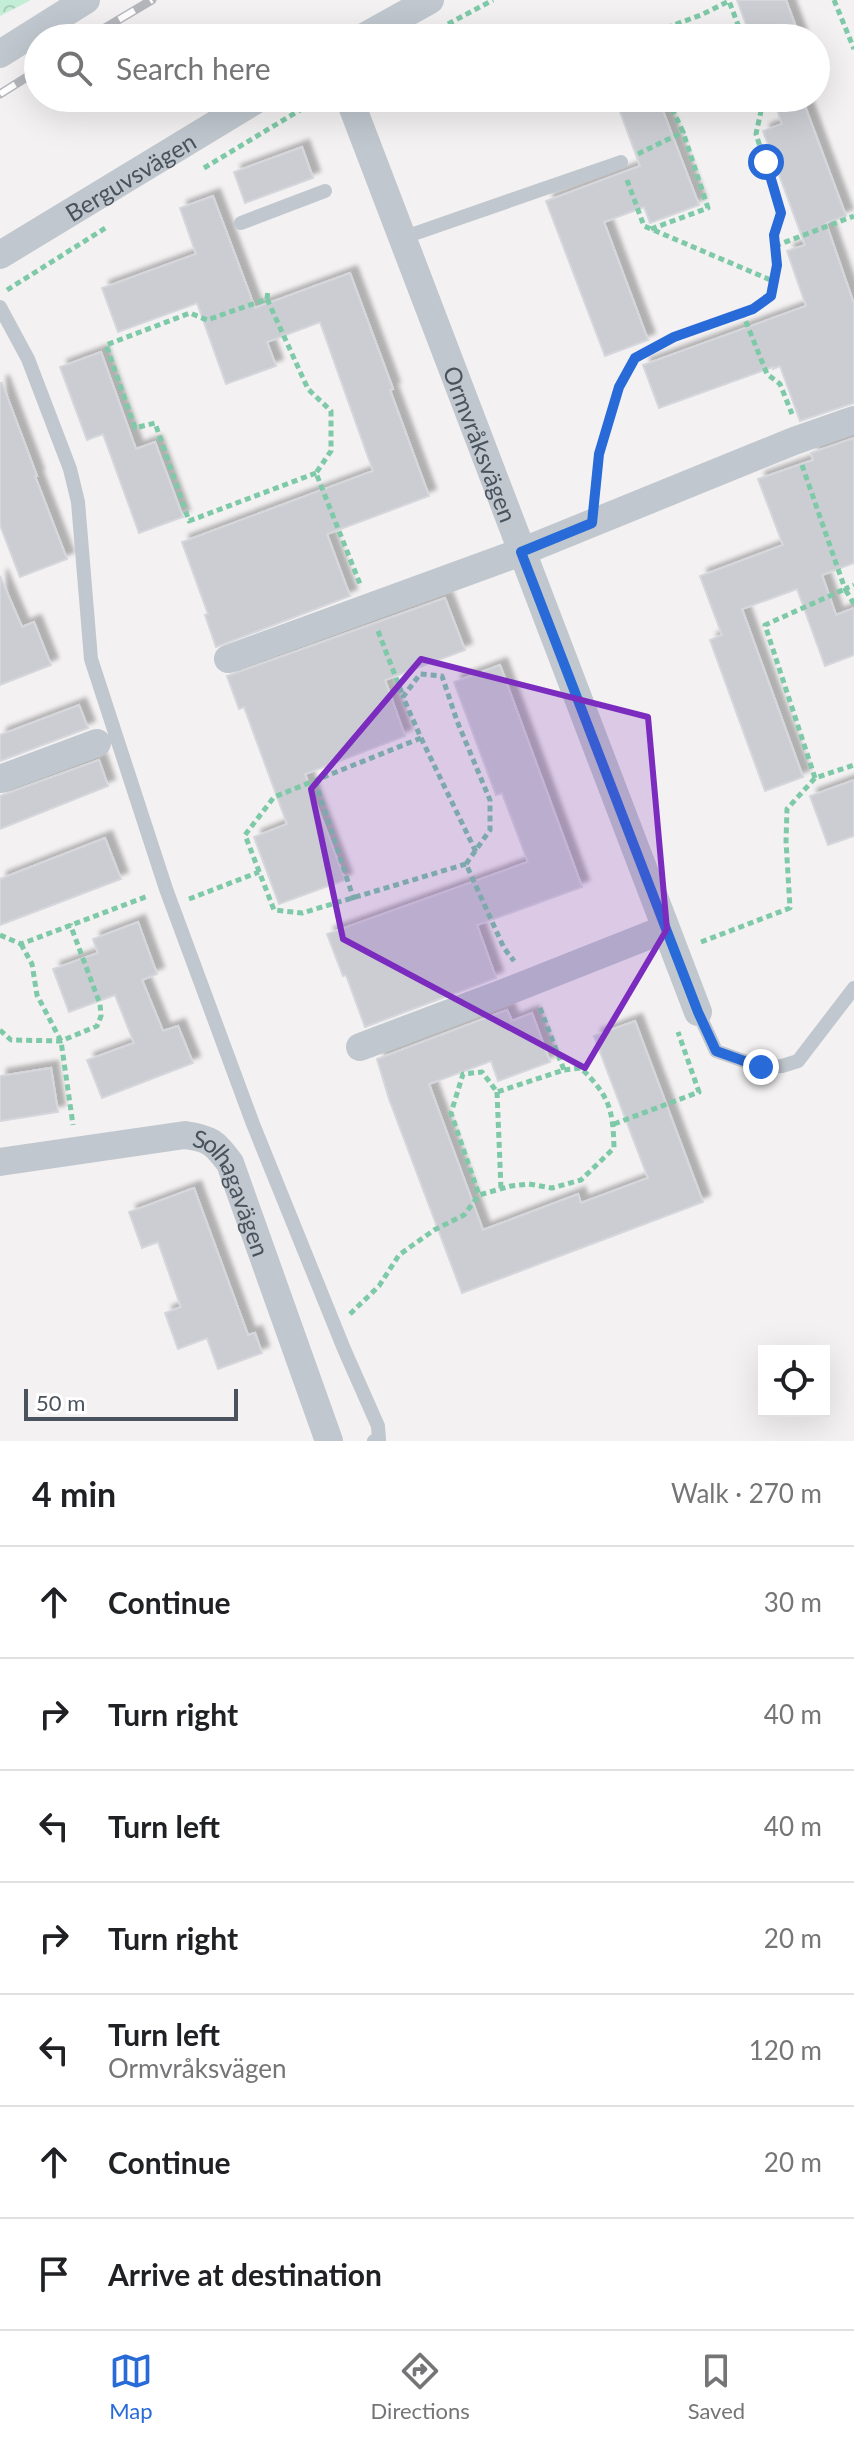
<!DOCTYPE html>
<meta charset="utf-8">
<style>
:root{--surface:#fff;--page:#f2f2f2;--text:#202124;--muted:#757577;--line:#e0e0e0;--accent:#276ad8}
body{margin:0;font-family:Lato,sans-serif;background:var(--page);color:var(--text)}
.controls{position:absolute;right:24px;bottom:24px;display:grid;overflow:hidden;border-radius:0px;box-shadow:0 8px 32px #0002}
.controls button{width:72px;height:72px;display:grid;place-items:center;padding:0;border:0;border-bottom:2px solid var(--line);background:var(--surface);color:var(--text);font:40px sans-serif}
.scale{position:absolute;left:24px;bottom:20px;width:214px;box-sizing:border-box;padding-left:8px;border:4px solid #4a535d;border-top:0;font-size:22px;line-height:28px;white-space:nowrap;color:#4a535d;-webkit-text-stroke:6px #fff;paint-order:stroke}
.stop{position:absolute;width:24px;height:24px;margin:-18px;border:6px solid #276ad8;border-radius:50%;background:#fff}
.stop.end{background:#276ad8;border-color:#fff;box-shadow:0 2px 8px #0008}
.list{margin:0;padding:0;list-style:none}
h2{display:flex;justify-content:space-between;align-items:center;height:104px;margin:0;padding:0 32px;font-size:34px}
h2 small{font-size:26px;font-weight:400;color:var(--muted)}
.list li{display:grid;grid-template-columns:52px 1fr auto;gap:24px;align-items:center;box-sizing:border-box;height:112px;padding:0 32px;border-top:2px solid var(--line)}
.list b{display:block;font-size:30px;white-space:nowrap}
.list p{margin:0;font-size:26px;white-space:nowrap;color:var(--muted)}
.list em{font-size:26px;font-style:normal;color:var(--muted)}
.icon{flex:none;width:44px;height:44px;fill:none;stroke:currentColor;stroke-width:2;stroke-linecap:round;stroke-linejoin:round}
.map{position:relative;flex:none;width:854px;height:1441px;overflow:hidden}
.search{position:absolute;background:var(--surface);box-shadow:0 8px 32px #0002;left:24px;right:24px;top:24px;height:88px;display:flex;align-items:center;gap:20px;box-sizing:border-box;padding:0 28px;border-radius:44px;color:var(--muted);font-size:30px}
.sheet{height:888px;background:var(--surface)}
nav{display:flex;justify-content:space-around;align-items:center;box-sizing:border-box;height:112px;border-top:2px solid var(--line);background:var(--surface);font-size:22px;color:var(--muted)}
nav a{display:grid;justify-items:center;gap:4px}
nav .on{color:var(--accent)}
.map>svg:first-child{display:block}
</style>
<div class="map">
<svg width="854" height="1441" viewBox="0 0 854 1441">
<defs>
<pattern id="forest-crowns" width="20" height="18" patternUnits="userSpaceOnUse" patternTransform="scale(2)"><rect width="20" height="18" fill="#c4edd6"/><path d="M2 6a3 3 0 1 1 6 0M12 15a3 3 0 1 1 6 0" fill="none" stroke="#aacdba"/></pattern>
<filter id="shadow"><feDropShadow dx="7" dy="-7" stdDeviation="2" flood-color="#0004"/></filter>
</defs>
<rect width="100%" height="100%" fill="#f3f1f1"/>
<path fill="url(#forest-crowns)" d="M0,0H31L0,16Z"/>
<g fill="#cbcdd3" stroke="#d6d7dc" stroke-width="2" filter="url(#shadow)">
<path d="M737,0H786L800,38H751Z"/>
<path d="M615,98H658L699,205L650,223L644,207L604,222L648,340L605,356L546,201L640,166Z"/>
<path d="M773,98H802L846,216L826,223L854,304V403L800,421L780,366L773,369V367L659,408L643,365L806,306L787,251L805,245L763,131L782,124Z"/>
<path d="M302,147L313,178L245,203L234,172Z"/>
<path d="M213,196L255,308L350,273L393,389L390,390L429,496L327,534L350,596L216,647L205,615L208,614L182,542L373,471L320,322L267,342L276,366L226,384L197,303L118,332L102,288L196,254L180,208Z"/>
<path d="M101,352L136,449L155,442L183,517L139,533L103,434L87,440L60,367Z"/>
<path d="M0,383H2L37,476H35L67,559L20,577L0,525Z"/>
<path d="M854,438V563L822,575L836,615L854,608V655L825,666L797,589L742,609L803,777L765,791L710,640L722,635L700,576L783,545L758,479L813,460L811,453Z"/>
<path d="M0,576L22,627L34,622L51,665L0,685Z"/>
<path d="M445,598L465,650L385,680L405,736L305,774L345,880L279,904L254,837L287,824L244,707L239,709L227,676Z"/>
<path d="M500,665L582,887L477,925L496,978L365,1027L346,975L343,976L327,934L528,862L502,793L496,795L454,682Z"/>
<path d="M79,705L88,728L0,761V735Z"/>
<path d="M99,760L108,786L0,829V796Z"/>
<path d="M854,780V836L828,845L810,796Z"/>
<path d="M105,838L121,879L0,925V879Z"/>
<path d="M138,922L157,974L142,980L163,1031L178,1026L193,1063L102,1098L87,1060L134,1043L115,995L69,1012L53,969L98,953L93,939Z"/>
<path d="M507,1010L512,1021L532,1013L550,1062L498,1081L491,1061L429,1084L483,1230L578,1194L581,1203L648,1178L594,1036L635,1021L703,1202L462,1293L389,1099L377,1059Z"/>
<path d="M51,1068L58,1112L0,1121V1076Z"/>
<path d="M194,1188L248,1335L255,1333L262,1353L218,1369L207,1338L178,1349L165,1313L181,1307L158,1242L142,1248L129,1212Z"/>
</g>
<g fill="none" stroke-linecap="round" stroke-linejoin="round">
<g stroke="#7ec9a8" stroke-width="5" stroke-dasharray="6 4" stroke-linecap="butt">
<path d="M834,0L854,49"/>
<path d="M448,24L493,0"/>
<path d="M662,38L671,26L701,15L729,1L743,38"/>
<path d="M638,154L683,132L667,98"/>
<path d="M204,168L320,98"/>
<path d="M627,180L644,226L773,281"/>
<path d="M651,229L708,208L683,132"/>
<path d="M775,246L854,216"/>
<path d="M7,290L107,227"/>
<path d="M267,299L268,290"/>
<path d="M742,312L767,374L780,384L792,414"/>
<path d="M802,465L845,589L854,585"/>
<path d="M316,473L189,521L155,423L135,428L106,345L190,313L207,320L267,299L308,389L331,411V451L316,473L360,584"/>
<path d="M595,494L599,454L619,387L635,358L674,337L753,309L771,296L777,265L774,235L781,213L756,134L761,111L760,98"/>
<path d="M378,631L403,696"/>
<path d="M421,738L476,852"/>
<path d="M815,778L765,625L845,589L854,604"/>
<path d="M315,781L354,900"/>
<path d="M466,864L302,913L274,910L245,835L274,797L421,738L403,697L420,674L442,676L457,721L490,800V830L466,864L504,948L514,961"/>
<path d="M189,899L259,872"/>
<path d="M0,935L21,944L148,896"/>
<path d="M701,942L790,908L786,841L787,809L815,778L854,765"/>
<path d="M21,944L32,964L37,995L61,1041L73,1125"/>
<path d="M540,1008L564,1070L497,1092L482,1072L463,1074L451,1113L479,1195L511,1186L529,1184L552,1188L581,1180L614,1148C613,1108 609,1096 581,1068L564,1070"/>
<path d="M0,1030L11,1040L61,1041L97,1026L101,1016L100,1004L70,924"/>
<path d="M497,1092L501,1189"/>
<path d="M614,1124L699,1092L678,1032"/>
<path d="M350,1314L379,1286L399,1255L434,1230L464,1215L479,1195"/>
</g>
<g stroke="#c0c7ce" stroke-width="14">
<path d="M241,223L325,191"/>
<path d="M402,238L621,162"/>
<path d="M0,307L28,359L70,469L78,502L91,659L166,889L253,1124L344,1349L378,1426L379,1439L374,1441"/>
<path d="M698,1012L716,1051L761,1067L782,1066L798,1061L854,988"/>
</g>
<g stroke="#c0c7ce" stroke-width="28">
<path d="M362,38L430,0"/>
<path d="M0,54L86,0"/>
<path id="s1" d="M349,98L698,1012"/>
<path id="s2" d="M0,255L259,98"/>
<path d="M228,659L521,552L794,441L854,420"/>
<path d="M0,779L97,743"/>
<path d="M360,1047L511,990L665,929"/>
<path id="s3" d="M0,1162L185,1135C211,1139 214,1142 230,1163L329,1441"/>
</g>
<g stroke="#b4b6bb" stroke-width="9">
<g id="rail">
<path d="M88,38L152,0"/>
<path d="M0,94L38,70"/>
</g>
</g>
<use href="#rail" stroke="#fff" stroke-width="6" stroke-dasharray="18" stroke-linecap="butt"/>
</g>
<g fill="none" stroke-linecap="round" stroke-linejoin="round">
<path stroke="#276ad8" stroke-width="10" d="M761,1067L716,1051L698,1012L521,552L592,523L599,454L619,387L635,358L674,337L753,309L771,296L777,265L774,235L781,213L766,162"/>
</g>
<path fill="#7b2cbf" fill-opacity="0.2" stroke="#7b2cbf" stroke-width="6" stroke-linejoin="round" d="M421,659L648,717L667,929L585,1068L343,939L311,789Z"/>
<g text-anchor="middle" dominant-baseline="central" stroke-width="6" stroke-linejoin="round" paint-order="stroke">
<g font-size="24" fill="#4a535d" stroke="#fff">
<text stroke="none"><textPath href="#s2" startOffset="152">Berguvsvägen</textPath></text>
<text stroke="none"><textPath href="#s1" startOffset="370">Ormvråksvägen</textPath></text>
<text stroke="none"><textPath href="#s3" startOffset="268">Solhagavägen</textPath></text>
</g>
</g>
</svg>
<div class="controls">
<button><svg class="icon" aria-label="locate" viewBox="0 0 24 24"><circle cx="12" cy="12" r="6"/><path d="M12 2v4M12 18v4M2 12h4M18 12h4"/></svg></button>
</div>
<div class="scale">50 m</div>
<div class="stop" style="left:766px;top:162px"></div>
<div class="stop end" style="left:761px;top:1067px"></div>
<div class="search"><svg class="icon" aria-label="search" viewBox="0 0 24 24"><circle cx="10" cy="10" r="6"/><path d="M15 15l6 6"/></svg>Search here</div>
</div>
<section class="sheet">
<h2>4 min<small>Walk · 270 m</small></h2>
<ul class="list">
<li><svg class="icon" aria-label="ahead" viewBox="0 0 24 24"><path d="M12 20V5M6 11l6-6 6 6"/></svg><div><b>Continue</b></div><em>30 m</em></li>
<li><svg class="icon" aria-label="right" viewBox="0 0 24 24"><path d="M7 20v-9h11M14 6l5 5-5 5"/></svg><div><b>Turn right</b></div><em>40 m</em></li>
<li><svg class="icon" aria-label="left" viewBox="0 0 24 24"><path d="M17 20v-9H6M10 6l-5 5 5 5"/></svg><div><b>Turn left</b></div><em>40 m</em></li>
<li><svg class="icon" aria-label="right" viewBox="0 0 24 24"><path d="M7 20v-9h11M14 6l5 5-5 5"/></svg><div><b>Turn right</b></div><em>20 m</em></li>
<li><svg class="icon" aria-label="left" viewBox="0 0 24 24"><path d="M17 20v-9H6M10 6l-5 5 5 5"/></svg><div><b>Turn left</b><p>Ormvråksvägen</p></div><em>120 m</em></li>
<li><svg class="icon" aria-label="ahead" viewBox="0 0 24 24"><path d="M12 20V5M6 11l6-6 6 6"/></svg><div><b>Continue</b></div><em>20 m</em></li>
<li><svg class="icon" aria-label="arrive" viewBox="0 0 24 24"><path d="M6 21V4h12l-3 4 3 4H6"/></svg><div><b>Arrive at destination</b></div></li>
</ul>
</section>
<nav>
<a class="on"><svg class="icon" aria-label="map" viewBox="0 0 24 24"><path d="M3 6l6-2 6 2 6-2v14l-6 2-6-2-6 2zM9 4v14M15 6v14"/></svg>Map</a>
<a><svg class="icon" aria-label="directions" viewBox="0 0 24 24"><path d="M12 3l9 9-9 9-9-9zM9 14v-3h6M13 9l2 2-2 2"/></svg>Directions</a>
<a><svg class="icon" aria-label="saved" viewBox="0 0 24 24"><path d="M7 4h10v16l-5-4-5 4z"/></svg>Saved</a>
</nav>
